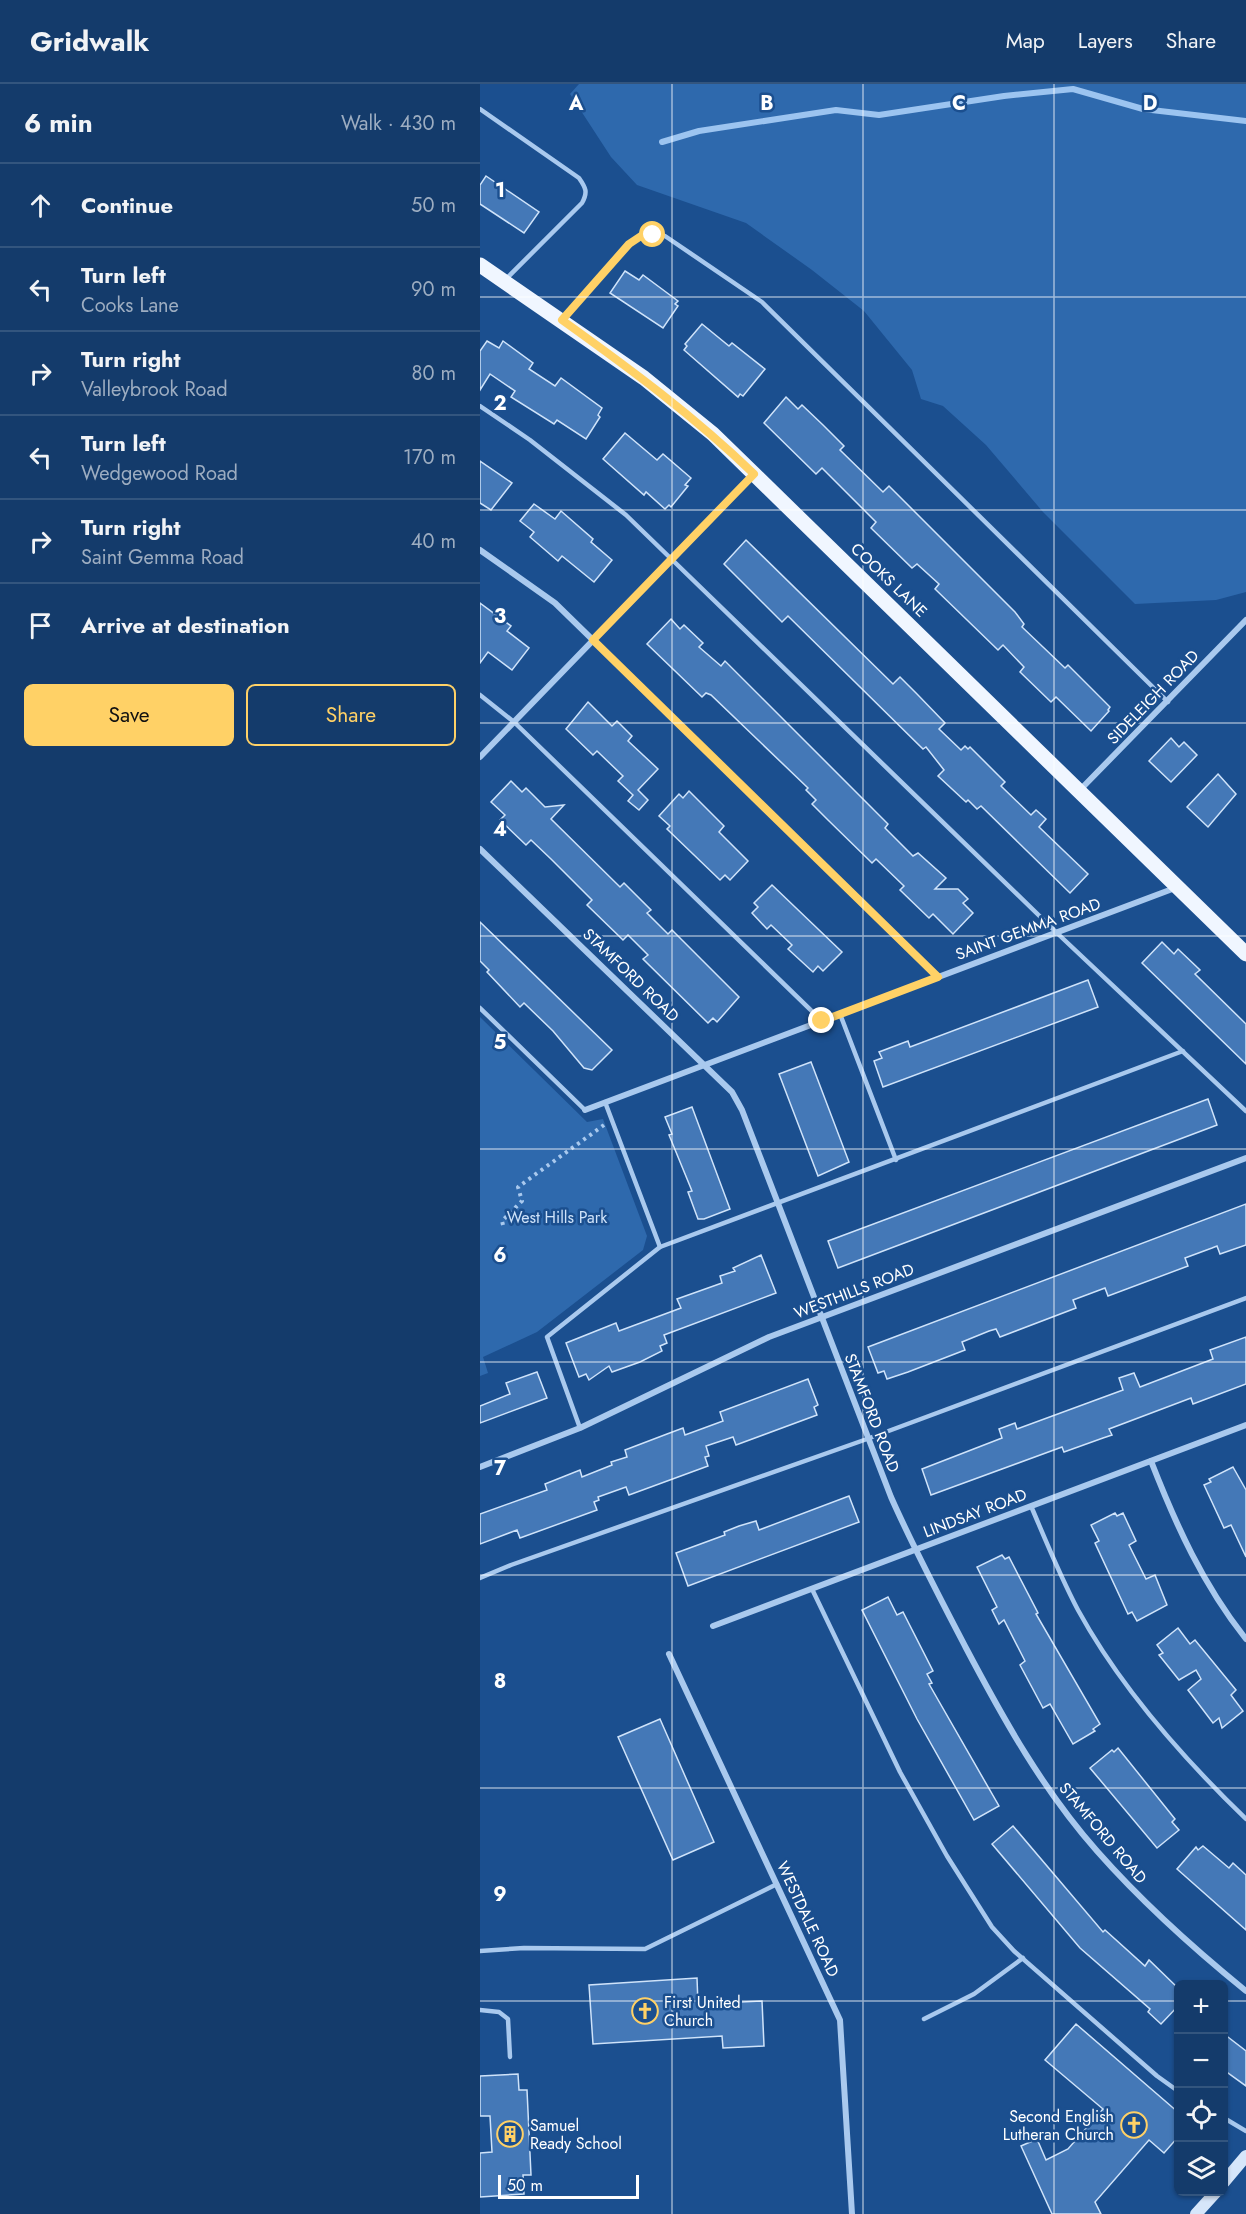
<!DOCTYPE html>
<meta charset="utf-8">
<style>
:root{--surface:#143b6b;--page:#214673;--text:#f1f3f6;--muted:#9dadc1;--line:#33557e;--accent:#ffd166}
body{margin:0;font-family:Jost,sans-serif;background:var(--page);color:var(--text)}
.controls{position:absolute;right:18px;bottom:18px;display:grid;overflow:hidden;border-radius:9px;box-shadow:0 2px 4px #0004}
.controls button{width:54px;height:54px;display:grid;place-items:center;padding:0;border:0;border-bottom:2px solid var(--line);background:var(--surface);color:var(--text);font:30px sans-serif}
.scale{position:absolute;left:18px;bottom:15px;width:141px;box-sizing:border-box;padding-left:6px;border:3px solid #fff;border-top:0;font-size:16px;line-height:21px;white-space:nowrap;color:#fff;-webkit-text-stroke:4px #1b4f8f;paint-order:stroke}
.stop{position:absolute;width:18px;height:18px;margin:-14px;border:4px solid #ffd166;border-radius:50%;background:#fff}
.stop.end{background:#ffd166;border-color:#fff;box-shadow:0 2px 6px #0008}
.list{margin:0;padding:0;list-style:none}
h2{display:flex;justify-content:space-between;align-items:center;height:78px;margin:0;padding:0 24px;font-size:26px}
h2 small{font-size:20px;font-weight:400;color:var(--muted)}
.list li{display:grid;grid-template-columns:39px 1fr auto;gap:18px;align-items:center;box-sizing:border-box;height:84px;padding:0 24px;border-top:2px solid var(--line)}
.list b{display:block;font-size:22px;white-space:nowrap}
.list p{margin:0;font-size:20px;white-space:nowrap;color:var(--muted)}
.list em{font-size:20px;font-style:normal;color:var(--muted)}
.actions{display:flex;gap:12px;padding:18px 24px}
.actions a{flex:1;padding:14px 0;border:2px solid var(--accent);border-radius:9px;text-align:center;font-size:21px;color:var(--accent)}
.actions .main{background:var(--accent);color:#111}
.icon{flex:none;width:33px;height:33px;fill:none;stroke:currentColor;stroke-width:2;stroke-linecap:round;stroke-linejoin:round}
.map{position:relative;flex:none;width:766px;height:2130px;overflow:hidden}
header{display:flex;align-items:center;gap:36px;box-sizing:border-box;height:84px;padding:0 30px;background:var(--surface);border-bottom:2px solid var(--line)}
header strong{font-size:28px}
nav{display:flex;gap:33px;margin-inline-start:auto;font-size:21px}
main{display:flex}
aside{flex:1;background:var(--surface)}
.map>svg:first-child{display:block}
</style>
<header>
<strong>Gridwalk</strong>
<nav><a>Map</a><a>Layers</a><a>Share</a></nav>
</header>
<main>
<aside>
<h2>6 min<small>Walk · 430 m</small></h2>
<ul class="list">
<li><svg class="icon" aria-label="ahead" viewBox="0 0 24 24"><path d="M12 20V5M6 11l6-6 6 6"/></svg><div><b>Continue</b></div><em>50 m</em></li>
<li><svg class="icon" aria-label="left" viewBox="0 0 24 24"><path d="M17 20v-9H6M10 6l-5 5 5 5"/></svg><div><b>Turn left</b><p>Cooks Lane</p></div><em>90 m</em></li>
<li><svg class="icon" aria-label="right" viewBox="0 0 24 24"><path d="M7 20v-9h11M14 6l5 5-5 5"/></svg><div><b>Turn right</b><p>Valleybrook Road</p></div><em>80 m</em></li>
<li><svg class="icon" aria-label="left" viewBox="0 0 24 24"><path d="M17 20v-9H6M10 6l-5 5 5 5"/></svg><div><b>Turn left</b><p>Wedgewood Road</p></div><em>170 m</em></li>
<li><svg class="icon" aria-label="right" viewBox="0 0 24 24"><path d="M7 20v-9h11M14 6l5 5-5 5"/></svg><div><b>Turn right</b><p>Saint Gemma Road</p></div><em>40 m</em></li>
<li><svg class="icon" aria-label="arrive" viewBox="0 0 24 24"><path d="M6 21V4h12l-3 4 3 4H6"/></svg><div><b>Arrive at destination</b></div></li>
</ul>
<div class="actions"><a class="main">Save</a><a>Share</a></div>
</aside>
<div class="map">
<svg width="766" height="2130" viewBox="0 0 766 2130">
<rect width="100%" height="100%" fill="#1b4f8f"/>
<g fill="#2e69ad">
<path d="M99,0H766V508L736,516L655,520L563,428L506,361L463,322L441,315L432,286L384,227L332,186L266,139L157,101L131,73L90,10Z"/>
<path d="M0,933L107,1038L123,1035L167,1152L163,1166L57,1248L3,1273L8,1289L0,1292Z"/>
</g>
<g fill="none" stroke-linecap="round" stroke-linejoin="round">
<path stroke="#9cc4f0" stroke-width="6" d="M182,58L219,47L356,26L399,31L524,12L593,5L663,25L766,37"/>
</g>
<g fill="#4478b7" stroke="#cfe3fa" stroke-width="1.5">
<path d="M6,92L59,128L44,149L0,120V101Z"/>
<path d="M145,187L159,196L163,191L198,217L195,220L198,222L183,244L130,209Z"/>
<path d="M222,240L249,262L252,259L285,285L263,312L260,310L258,313L204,266L207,262L205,260Z"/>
<path d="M7,257L19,264L23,257L53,279L49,285L75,302L81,294L122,324L118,331L120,333L106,355L77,336L74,340L31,313L35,307L10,290L0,306V267Z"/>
<path d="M306,313L318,325L322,321L343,341L364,362L360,366L403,408L409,402L535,528L544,540L542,543L585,584L588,581L630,623L628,626L629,627L611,647L576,613L571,618L540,588L544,583L523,561L518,566L455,505L459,500L437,480L432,484L391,444L396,438L342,384L336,390L284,339Z"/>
<path d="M145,349L177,376L183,370L211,394L205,401L208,402L191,423L189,421L185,425L166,408L164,411L123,375Z"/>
<path d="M0,377L32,399L11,426L0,419Z"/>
<path d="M54,420L75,435L81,427L113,455L111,458L132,476L114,498L82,472L78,477L50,453L54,448L40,437Z"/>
<path d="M266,456L413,600L420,593L437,610L465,639L459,645L481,666L485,662L488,665L490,663L525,698L521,702L551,731L556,726L566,735L559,743L608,790L590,809L501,722L497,725L488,716L486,718L458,692L464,686L446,663L443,665L308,532L302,538L244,480Z"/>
<path d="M0,519L31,542L27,547L49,564L32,586L8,568L0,579Z"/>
<path d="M191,535L200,545L204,541L223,559L219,563L241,582L245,577L408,740L405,744L433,772L438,769L466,794L455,805H478L488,815L483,819L493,829L473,850L453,830L449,834L420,806L424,802L396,775L392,779L348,736L332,720L336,716L326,706L328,704L231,611L226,609L222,613L167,560Z"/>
<path d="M108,618L132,642L137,637L152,652L148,657L178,685L158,706L168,716L159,726L148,717L153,711L138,697L143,692L117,667L113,671L86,645Z"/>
<path d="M691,654L699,663L704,658L717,671L691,698L669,677Z"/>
<path d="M738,690L756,710L728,743L707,723Z"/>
<path d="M31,697L42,708L46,704L65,723L84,721L71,735L140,803L144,799L171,826L167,829L188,850L192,846L259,913L237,938L233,934L228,939L163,875L168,871L148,851L143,856L107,821L112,816L71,775L51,756L46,761L20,736L25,731L11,718Z"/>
<path d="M209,707L244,742L239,748L268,777L250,796L245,791L240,796L187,745L190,742L179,732L199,710L203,714Z"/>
<path d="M292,801L362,868L343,887L338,882L333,888L308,865L312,861L291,841L287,845L272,829L278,823L274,819Z"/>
<path d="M0,838L132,966L112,986L104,984L73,947L44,919L40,923L7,888L9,886L0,877Z"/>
<path d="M682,858L694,870L698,865L720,886L715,890L766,940V980L662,879Z"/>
<path d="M608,896L618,923L403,1003L394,977L402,974L399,968L428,957L430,963Z"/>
<path d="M331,978L369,1078L338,1092L299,990Z"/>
<path d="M728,1015L737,1041L358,1184L348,1157Z"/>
<path d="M212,1023L250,1125L224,1135H218L215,1127L208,1108L212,1107L189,1051L192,1050L185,1033Z"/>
<path d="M766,1120V1161L740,1170L737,1162L732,1164L705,1174L708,1182L628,1212L625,1204L593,1216L596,1224L520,1253L516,1245L509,1247L482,1258L485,1266L428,1288L407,1295L404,1287L398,1289L388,1263Z"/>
<path d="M281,1171L296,1209L184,1251L187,1259L180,1262L182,1267L160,1278L132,1288L129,1282L109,1296L106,1290L99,1293L86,1259L136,1239L139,1247L201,1224L197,1215L242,1199L240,1192L255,1187L253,1184Z"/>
<path d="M766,1253V1300L713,1320L711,1314L629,1345L632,1351L623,1354L584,1368L582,1363L451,1411L442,1385L522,1354L519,1345L535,1339L537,1345L643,1306L639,1294L654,1289L660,1303L733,1275L730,1266Z"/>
<path d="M57,1288L67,1314L0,1339V1322L30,1310L26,1299Z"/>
<path d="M328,1295L338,1321L334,1323L337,1331L256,1361L253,1353L226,1362L229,1372L225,1373L228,1382L149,1411L146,1403L118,1413L119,1416L114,1418L117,1426L40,1454L37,1446L0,1460V1430L67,1406L65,1400L100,1386L102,1393L132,1381L131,1378L147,1373L145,1366L187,1350L203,1344L205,1351L243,1337L240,1328Z"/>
<path d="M753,1383L766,1406V1473L751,1441L744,1444L724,1401L731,1398L729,1395Z"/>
<path d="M369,1412L379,1438L208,1502L196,1469L245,1451L244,1448L259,1442L276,1437L279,1446Z"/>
<path d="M635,1429L637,1432L643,1429L656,1457L649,1461L666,1495L675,1491L687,1521L657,1537L652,1528L648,1530L615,1459L619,1457L611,1441Z"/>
<path d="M522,1471L525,1475L529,1473L558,1529L556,1530L620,1640L613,1645L615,1647L593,1660L570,1620L563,1624L540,1581L545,1577L524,1536L519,1540L512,1526L517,1523L497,1483Z"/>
<path d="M408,1513L417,1531L423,1528L453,1587L447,1590L452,1599L449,1600L519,1722L494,1736L437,1635L382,1526Z"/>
<path d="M698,1544L710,1560L715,1556L756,1606L751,1611L763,1627L742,1644L739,1634L733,1639L708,1606L721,1595L716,1586L699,1596L679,1571L683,1569L677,1561Z"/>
<path d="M180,1635L234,1758L193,1776L138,1653Z"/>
<path d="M638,1664L695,1735L692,1738L699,1746L677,1764L610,1684L632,1666L634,1668Z"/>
<path d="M533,1742L623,1848L625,1846L665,1882L669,1876L699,1905V1921L681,1940L668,1928L670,1925L600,1864L512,1760Z"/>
<path d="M723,1762L749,1784L753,1779L766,1791V1846L697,1785L716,1763L718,1766Z"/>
<path d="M217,1894L218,1920L282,1917L284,1962L243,1964L242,1952L113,1960L109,1901Z"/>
<path d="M596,1940L699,2029V2052L684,2069L669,2056L615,2118L621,2130H572L541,2062L557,2055L566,2076L588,2065L623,2025L565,1976Z"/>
<path d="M744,1950L766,1967V2002L744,1986Z"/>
<path d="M38,1990L39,2006H47L51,2091H43L44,2110L0,2113V2069L12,2068L10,2032H0V1992Z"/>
</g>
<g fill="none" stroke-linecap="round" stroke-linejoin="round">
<path stroke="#a9c9ee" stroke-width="4" stroke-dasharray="3 4.5" stroke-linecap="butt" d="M23,1141L22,1137L42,1117L38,1103L124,1041"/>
<g stroke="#a9c9ee" stroke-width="4.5">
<path d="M0,25L99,94C106,104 108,108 102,119L26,195"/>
<path d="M83,234L149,160L161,152H185L282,218L688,618"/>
<path d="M0,322L50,356L146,431L577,849L766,1027"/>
<path d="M0,611L34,638L342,937"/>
<path d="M0,924L105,1026"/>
<path d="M360,930L416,1076"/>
<path d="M125,1018L180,1163"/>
<path d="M100,1344L67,1253L180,1163L703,967"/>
<path d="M551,1422C566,1457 580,1492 598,1526C640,1603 703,1674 766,1735"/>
<path d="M0,1494L31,1481L387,1355L766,1214"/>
<path d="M332,1505L420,1688L467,1772L512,1843L534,1867L677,1992L698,2007"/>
<path d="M0,1867L44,1864L165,1865L297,1800"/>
<path d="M0,1926L19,1928L28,1935L30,1973"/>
<path d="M444,1935L494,1910L543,1874"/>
<path d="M744,2034L766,2047"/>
</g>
<g stroke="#a9c9ee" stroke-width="6">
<path d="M0,466L75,519L458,893"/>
<path d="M0,673L273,391"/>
<path d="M599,707L766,536"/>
<path d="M0,765L252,1008L262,1026L411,1413C434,1465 460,1514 486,1564C524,1636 563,1706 617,1767C662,1818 713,1864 766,1907"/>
<path d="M105,1026L695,804"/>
<path d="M671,1377C696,1441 723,1501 766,1555"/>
<path d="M0,1383L100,1344L289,1253L766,1074"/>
<path d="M233,1542L766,1341"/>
<path d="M189,1570L360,1936L372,2130"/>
</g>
<g stroke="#d6e6fa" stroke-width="12">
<path d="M744,2098L766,2072"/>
<path d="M716,2130L736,2108"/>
</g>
<path stroke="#f0f6ff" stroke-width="15" d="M0,181L164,294L233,350L766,870"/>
</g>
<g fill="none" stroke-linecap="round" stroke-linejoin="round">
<path stroke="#ffd166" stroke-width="8" d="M173,151L161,152L149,160L82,236C149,284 214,332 274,390L113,556L458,893L342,937"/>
</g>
<path fill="none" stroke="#fff" stroke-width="1.5" stroke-opacity="0.55" d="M192,0V2130M383,0V2130M574,0V2130M0,213H766M0,426H766M0,639H766M0,852H766M0,1065H766M0,1278H766M0,1491H766M0,1704H766M0,1917H698M744,1917H766"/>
<defs>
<g id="church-ring" transform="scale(1.35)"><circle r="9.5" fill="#1b4f8f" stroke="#ffd166" stroke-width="1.5"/><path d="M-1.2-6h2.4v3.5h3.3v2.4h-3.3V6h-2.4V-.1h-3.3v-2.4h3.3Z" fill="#ffd166"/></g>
<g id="building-ring" transform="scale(1.35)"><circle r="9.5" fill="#1b4f8f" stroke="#ffd166" stroke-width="1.5"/><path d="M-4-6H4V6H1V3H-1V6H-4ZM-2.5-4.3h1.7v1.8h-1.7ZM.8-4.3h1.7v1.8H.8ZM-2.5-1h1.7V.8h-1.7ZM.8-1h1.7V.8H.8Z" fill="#ffd166"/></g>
</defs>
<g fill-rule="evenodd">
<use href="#church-ring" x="165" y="1927"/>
<use href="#church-ring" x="654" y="2041"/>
<use href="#building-ring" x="30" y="2050"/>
</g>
<g text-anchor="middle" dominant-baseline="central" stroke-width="5" stroke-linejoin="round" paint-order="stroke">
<g font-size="16" fill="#fff" stroke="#1b4f8f">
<text transform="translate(409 496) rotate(44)">COOKS LANE</text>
<text transform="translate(673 613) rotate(-46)">SIDELEIGH ROAD</text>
<text transform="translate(548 845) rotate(-20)">SAINT GEMMA ROAD</text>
<text transform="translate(151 891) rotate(44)">STAMFORD ROAD</text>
<text transform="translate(374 1207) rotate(-21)">WESTHILLS ROAD</text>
<text transform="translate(392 1329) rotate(69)">STAMFORD ROAD</text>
<text transform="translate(495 1429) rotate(-21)">LINDSAY ROAD</text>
<text transform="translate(623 1749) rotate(50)">STAMFORD ROAD</text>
<text transform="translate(328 1835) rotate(65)">WESTDALE ROAD</text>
</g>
<g font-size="16" fill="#cfe3fa" stroke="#1b4f8f">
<text x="77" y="1133">West Hills Park</text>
</g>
<g font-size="16" fill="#fff" stroke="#1b4f8f" text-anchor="start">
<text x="184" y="1918">First United<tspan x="184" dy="18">Church</tspan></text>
<text x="634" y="2032" text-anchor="end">Second English<tspan x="634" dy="18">Lutheran Church</tspan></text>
<text x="50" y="2041">Samuel<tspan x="50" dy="18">Ready School</tspan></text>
</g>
</g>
<g font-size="20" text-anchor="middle" font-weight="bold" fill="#fff" stroke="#1b4f8f" stroke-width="5" stroke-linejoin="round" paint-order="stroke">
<text x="96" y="26">A</text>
<text x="287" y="26">B</text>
<text x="479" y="26">C</text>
<text x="670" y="26">D</text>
<text x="20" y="113">1</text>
<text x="20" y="326">2</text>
<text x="20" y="539">3</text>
<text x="20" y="752">4</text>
<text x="20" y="965">5</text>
<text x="20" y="1178">6</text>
<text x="20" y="1391">7</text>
<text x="20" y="1604">8</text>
<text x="20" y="1817">9</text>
</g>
</svg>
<div class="controls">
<button>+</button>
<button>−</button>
<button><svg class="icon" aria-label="locate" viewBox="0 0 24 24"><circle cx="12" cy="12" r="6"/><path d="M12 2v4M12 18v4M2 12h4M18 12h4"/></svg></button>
<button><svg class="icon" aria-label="layers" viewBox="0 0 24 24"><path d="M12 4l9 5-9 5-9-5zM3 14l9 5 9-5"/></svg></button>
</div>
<div class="scale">50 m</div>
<div class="stop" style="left:173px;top:151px"></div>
<div class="stop end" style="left:342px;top:937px"></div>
</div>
</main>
